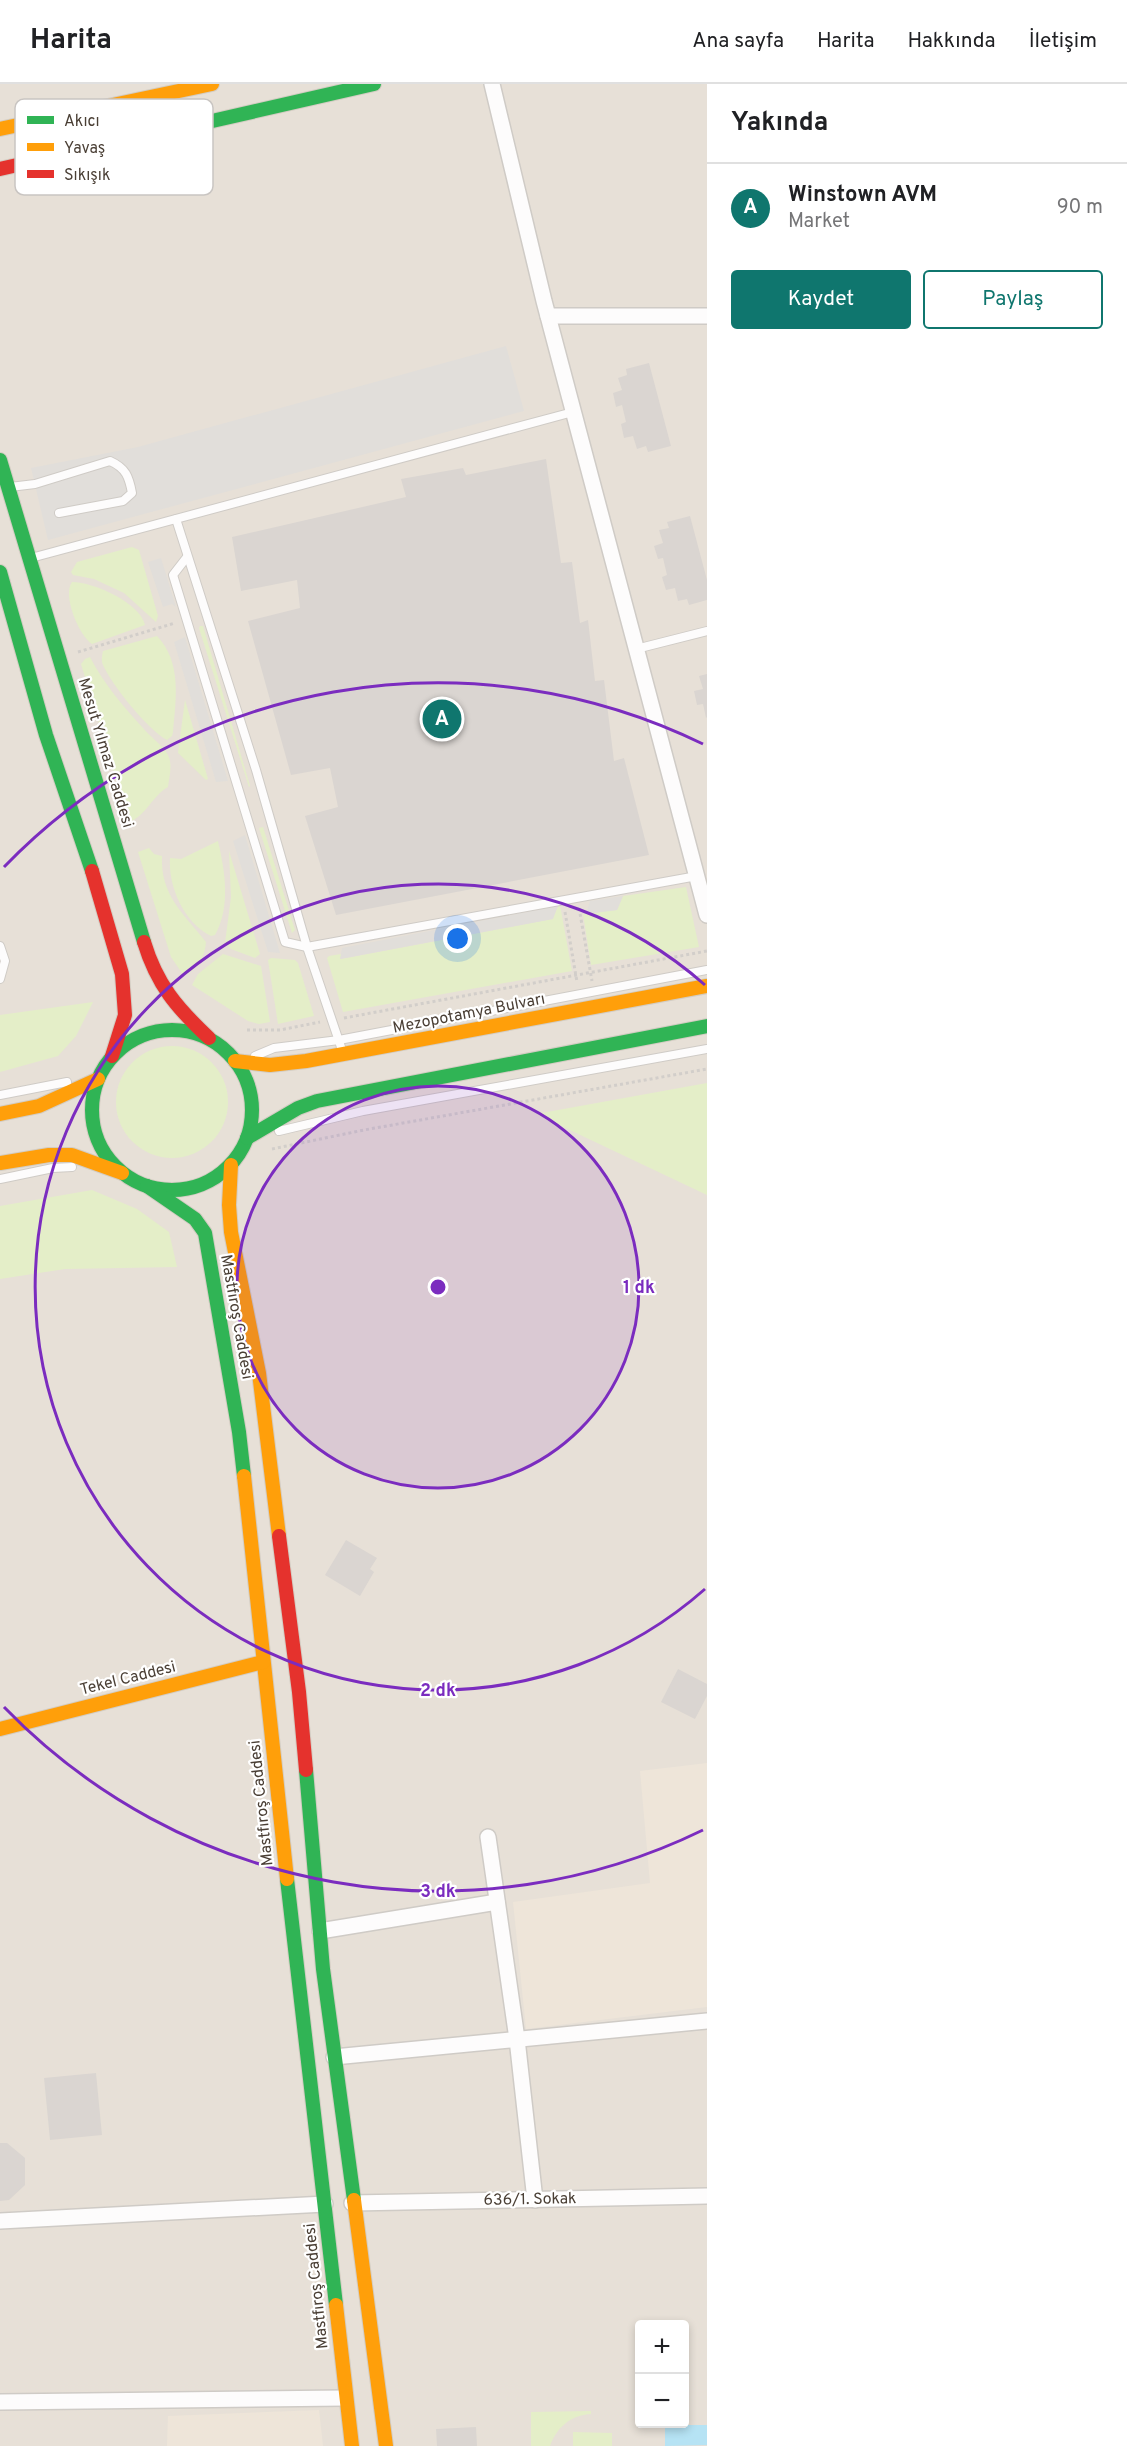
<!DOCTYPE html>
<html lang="tr">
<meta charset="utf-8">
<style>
:root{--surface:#fff;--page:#f2f2f2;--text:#202124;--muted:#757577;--line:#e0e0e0;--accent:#0f766e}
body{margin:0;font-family:Overpass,sans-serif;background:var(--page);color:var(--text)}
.controls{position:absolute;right:18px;bottom:18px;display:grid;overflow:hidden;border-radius:6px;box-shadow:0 3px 9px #0003}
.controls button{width:54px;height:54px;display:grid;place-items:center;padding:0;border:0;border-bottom:2px solid var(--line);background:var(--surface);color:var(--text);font:30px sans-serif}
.you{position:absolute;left:458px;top:855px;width:21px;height:21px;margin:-15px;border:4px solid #fff;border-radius:50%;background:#1a73e8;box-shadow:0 0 0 9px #1a73e833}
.badge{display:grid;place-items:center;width:39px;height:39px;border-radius:50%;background:var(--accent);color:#fff;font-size:20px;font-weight:700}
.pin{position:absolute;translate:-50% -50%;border:3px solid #fff;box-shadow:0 2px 6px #0006}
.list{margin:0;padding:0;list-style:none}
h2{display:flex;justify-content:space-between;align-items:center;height:78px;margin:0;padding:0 24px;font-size:26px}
h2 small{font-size:20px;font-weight:400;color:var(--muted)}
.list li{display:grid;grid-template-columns:39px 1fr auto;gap:18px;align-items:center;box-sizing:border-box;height:90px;padding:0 24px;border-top:2px solid var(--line)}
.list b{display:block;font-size:22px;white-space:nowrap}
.list p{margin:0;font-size:20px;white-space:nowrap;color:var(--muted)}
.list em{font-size:20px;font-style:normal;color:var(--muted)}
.actions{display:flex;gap:12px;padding:18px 24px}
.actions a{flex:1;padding:14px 0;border:2px solid var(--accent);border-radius:6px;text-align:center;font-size:21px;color:var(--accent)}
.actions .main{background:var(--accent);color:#fff}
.map{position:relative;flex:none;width:707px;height:2362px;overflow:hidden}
header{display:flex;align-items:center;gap:36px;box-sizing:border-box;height:84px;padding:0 30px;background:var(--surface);border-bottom:2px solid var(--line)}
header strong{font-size:28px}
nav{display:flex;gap:33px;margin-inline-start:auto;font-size:21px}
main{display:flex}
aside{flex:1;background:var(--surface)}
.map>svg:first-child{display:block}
</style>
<header>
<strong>Harita</strong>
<nav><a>Ana sayfa</a><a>Harita</a><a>Hakkında</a><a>İletişim</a></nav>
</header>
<main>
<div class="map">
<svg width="707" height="2362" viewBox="0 0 707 2362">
<rect width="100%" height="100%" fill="#f2eeea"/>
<path fill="#e7e0d7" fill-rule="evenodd" d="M0,0H707V2362H0ZM640,2240H684V2340H640Z"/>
<g fill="#eee5d9">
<path d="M707,1679V1923L526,1945L513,1818L650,1799L640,1687Z"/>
<path d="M319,2326L323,2362H167L168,2332Z"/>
</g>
<g fill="#e4eec8">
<path d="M132,463L139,466L158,532L156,538L124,509L94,495L73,491L71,488L77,478Z"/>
<path d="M72,498C94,498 140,519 145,541L92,560C79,552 62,511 72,498Z"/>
<path d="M200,542H203L250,702L249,703L199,544Z"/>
<path d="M157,552C182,578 176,615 173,648L172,652L167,656C148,646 111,600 103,581C101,576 102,572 103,567Z"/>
<path d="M90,573C104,600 123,622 143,644C150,653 163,661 168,671C173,681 169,693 168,703C152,712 146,732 129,738L81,580L85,575Z"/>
<path d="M185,616L208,695L206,696L178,669Z"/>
<path d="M263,743L295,846L292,849L259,744Z"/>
<path d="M218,757C225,787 231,823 215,851L211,852C184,839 168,802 170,774L181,775Z"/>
<path d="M149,764L154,770L162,772C160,811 184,830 206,858C205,873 197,885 184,892L171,873L138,768Z"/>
<path d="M229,767L260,870L255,874L231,865L225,859L231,813Z"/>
<path d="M686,803L699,863L591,881L583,830L617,826L623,812Z"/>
<path d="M560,821L572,887L343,928L327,874L329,872L341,870V875L552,835L558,822Z"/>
<path d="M223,870L261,882L270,938L259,940L248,937L192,901L198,890Z"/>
<path d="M271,874L295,876L298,879L314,932L278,940L268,876Z"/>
<path d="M93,918L76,952L58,972L0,988V931Z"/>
<circle cx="172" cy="1018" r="56"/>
<path d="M707,999V1111L536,1030Z"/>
<path d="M92,1106L137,1125L169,1148L177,1183L65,1185L0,1195V1122Z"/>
<path d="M591,2327V2330C571,2331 557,2343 550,2362H531V2328Z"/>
<path d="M573,2348L612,2349V2362H573Z"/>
</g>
<g fill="#e1deda">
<path d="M506,262L524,327L48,456L31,384L138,363Z"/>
<path d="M161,474L176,523L172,520L163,523L148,478Z"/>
<path d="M185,553L228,697L216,698L174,558Z"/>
<path d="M245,751L280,869L268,868L233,757Z"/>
<path d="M623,812L617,826L586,830L590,817Z"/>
<path d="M558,822L553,835L340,875L342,864Z"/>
</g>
<path fill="#b6e3f4" d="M665,2341H707V2361L665,2362Z"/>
<g fill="#dad5d1">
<path d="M649,279L671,362L648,368L646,362L637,365L633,352L624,354L621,340L626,338L622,321L616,323L613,309L622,306L618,294L627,291L626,285Z"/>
<path d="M546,375L561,479L572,478L580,539L588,536L595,597L604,596L614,677L624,674L649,771L336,831L305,732L338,723L330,684L291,691L248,537L300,524L297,496L241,507L232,453L406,413L401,395L463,384L466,391Z"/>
<path d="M690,432L707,496V516L689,521L687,515L678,517L675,504L666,506L662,493L667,491L663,474L658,475L654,462L663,459L659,446L669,444L667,438Z"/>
<path d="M707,590V633L706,634L703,620L697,621L694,607L703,605L699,592Z"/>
<path d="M346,1456L377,1474L370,1485L374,1488L360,1512L325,1491Z"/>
<path d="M678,1585L707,1600V1612L695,1635L661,1618Z"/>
<path d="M96,1989L102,2051L50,2056L44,1994Z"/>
<path d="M0,2059H7L25,2074V2101L9,2116L0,2117Z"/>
<path d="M476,2343L477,2362H437L436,2345Z"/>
</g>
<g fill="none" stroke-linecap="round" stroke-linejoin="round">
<g stroke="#cfcbc6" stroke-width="10">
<g id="lane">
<path d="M10,403L35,400L110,377C126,384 129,393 132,409L123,417L59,429"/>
<path d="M176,435L256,686L307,863L342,966"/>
<path d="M187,473L173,491L285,858L307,863L697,792"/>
<path d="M31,474L573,328"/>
<path d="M636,565L707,547"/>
<path d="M0,862L5,877L0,895"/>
<path d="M255,972L274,964L339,956L707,886"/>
<path d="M0,1011L67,998"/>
<path d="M279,1047L363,1027L707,965"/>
<path d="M0,1095L53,1084L72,1083"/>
</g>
</g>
<g stroke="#cfcbc6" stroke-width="18">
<g id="street">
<path d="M492,0L544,217L707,831"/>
<path d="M548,232H707"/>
<path d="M488,1753L517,1955L535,2116"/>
<path d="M320,1847L497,1818"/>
<path d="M334,1973L707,1937"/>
<path d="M352,2119L707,2112"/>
<path d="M0,2137L325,2120"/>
<path d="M0,2318L345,2314"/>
</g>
</g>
<g stroke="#d3ccc2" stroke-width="16">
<g id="fast">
<path d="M177,45L374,0"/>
<path d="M0,376L144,858"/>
<path d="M0,488L46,651L92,787"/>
<circle cx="172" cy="1026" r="80"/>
<path d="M247,1054L298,1024L317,1017L707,942"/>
<path d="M147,1102L195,1135L205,1149L239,1348L244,1392"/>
<path d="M306,1686L323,1885L354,2116"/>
<path d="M287,1795L336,2221"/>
</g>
</g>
<g stroke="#d3ccc2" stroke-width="16">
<g id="slow">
<path d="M0,45L212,0"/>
<path d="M235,977L270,981L306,977L707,902"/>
<path d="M0,1030L39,1022L98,995"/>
<path d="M0,1079L49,1071H72L122,1089"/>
<path d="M231,1081L229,1121L231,1148L259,1289L279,1452"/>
<path d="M244,1392L287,1795"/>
<path d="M0,1645L263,1578"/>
<path d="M354,2116L386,2362"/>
<path d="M336,2221L352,2362"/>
</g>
</g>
<g stroke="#d3ccc2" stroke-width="16">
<g id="jam">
<path d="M0,85L177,45"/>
<path d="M92,787L122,890L125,931L112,972"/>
<path d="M144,858C157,901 177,924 209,954"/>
<path d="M279,1452L299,1608L306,1686"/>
</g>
</g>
<g stroke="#d2ceca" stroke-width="3" stroke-dasharray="3 3" stroke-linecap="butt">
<path d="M78,568L175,539"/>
<path d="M579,824L592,897"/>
<path d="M565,828L577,898"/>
<path d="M344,934L707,867"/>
<path d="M247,946H280L320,938"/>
<path d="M272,1065L364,1046L707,985"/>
</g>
<use href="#lane" stroke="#fdfcfc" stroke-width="8"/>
<use href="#street" stroke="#fdfcfc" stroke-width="15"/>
<use href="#fast" stroke="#30b455" stroke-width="14"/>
<use href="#slow" stroke="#ff9f0a" stroke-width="14"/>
<use href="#jam" stroke="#e5322d" stroke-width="14"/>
</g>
<circle cx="438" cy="1203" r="201" fill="#7b2cbf" fill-opacity=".12"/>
<g fill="none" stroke="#7b2cbf" stroke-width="3">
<circle cx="438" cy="1203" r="201"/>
<path d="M705 1505A403 403 0 1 1 705 901"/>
<path d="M703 1746A604 604 0 0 1 4 1623M4 783A604 604 0 0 1 703 660"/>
</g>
<g text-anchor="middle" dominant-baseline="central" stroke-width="4.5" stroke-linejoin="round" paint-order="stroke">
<g font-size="16" fill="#4a3f35" stroke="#fff">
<text transform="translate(105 669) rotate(73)">Mesut Yılmaz Caddesi</text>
<text transform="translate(469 930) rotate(-11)">Mezopotamya Bulvarı</text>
<text transform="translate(236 1233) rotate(80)">Mastfıroş Caddesi</text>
<text transform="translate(128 1595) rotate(-14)">Tekel Caddesi</text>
<text transform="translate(262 1719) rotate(-96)">Mastfıroş Caddesi</text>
<text transform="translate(530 2116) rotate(-1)">636/1. Sokak</text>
<text transform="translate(317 2202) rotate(-96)">Mastfıroş Caddesi</text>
</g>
</g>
<rect x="15" y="15" width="198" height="96" rx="9" fill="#fff" stroke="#c9c5c2" stroke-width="1.5"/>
<rect x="27" y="32" width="27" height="8" fill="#30b455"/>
<rect x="27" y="59" width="27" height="8" fill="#ff9f0a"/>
<rect x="27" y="86" width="27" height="8" fill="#e5322d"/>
<g font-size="16" fill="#4a3f35">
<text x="64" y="42">Akıcı</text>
<text x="64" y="69">Yavaş</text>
<text x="64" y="96">Sıkışık</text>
</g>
<circle cx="438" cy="1203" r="9" fill="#7b2cbf" stroke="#fff" stroke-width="3"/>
<g font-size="18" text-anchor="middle" font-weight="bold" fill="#7b2cbf" stroke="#fff" stroke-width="4.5" stroke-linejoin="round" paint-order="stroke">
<text x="639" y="1209">1 dk</text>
<text x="438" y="1612">2 dk</text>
<text x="438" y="1813">3 dk</text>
</g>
</svg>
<div class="controls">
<button>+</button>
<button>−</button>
</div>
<div class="you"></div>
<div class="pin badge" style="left:442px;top:635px">A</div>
</div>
<aside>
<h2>Yakında<small></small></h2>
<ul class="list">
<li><span class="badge">A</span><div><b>Winstown AVM</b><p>Market</p></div><em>90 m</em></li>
</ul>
<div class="actions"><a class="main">Kaydet</a><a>Paylaş</a></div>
</aside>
</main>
